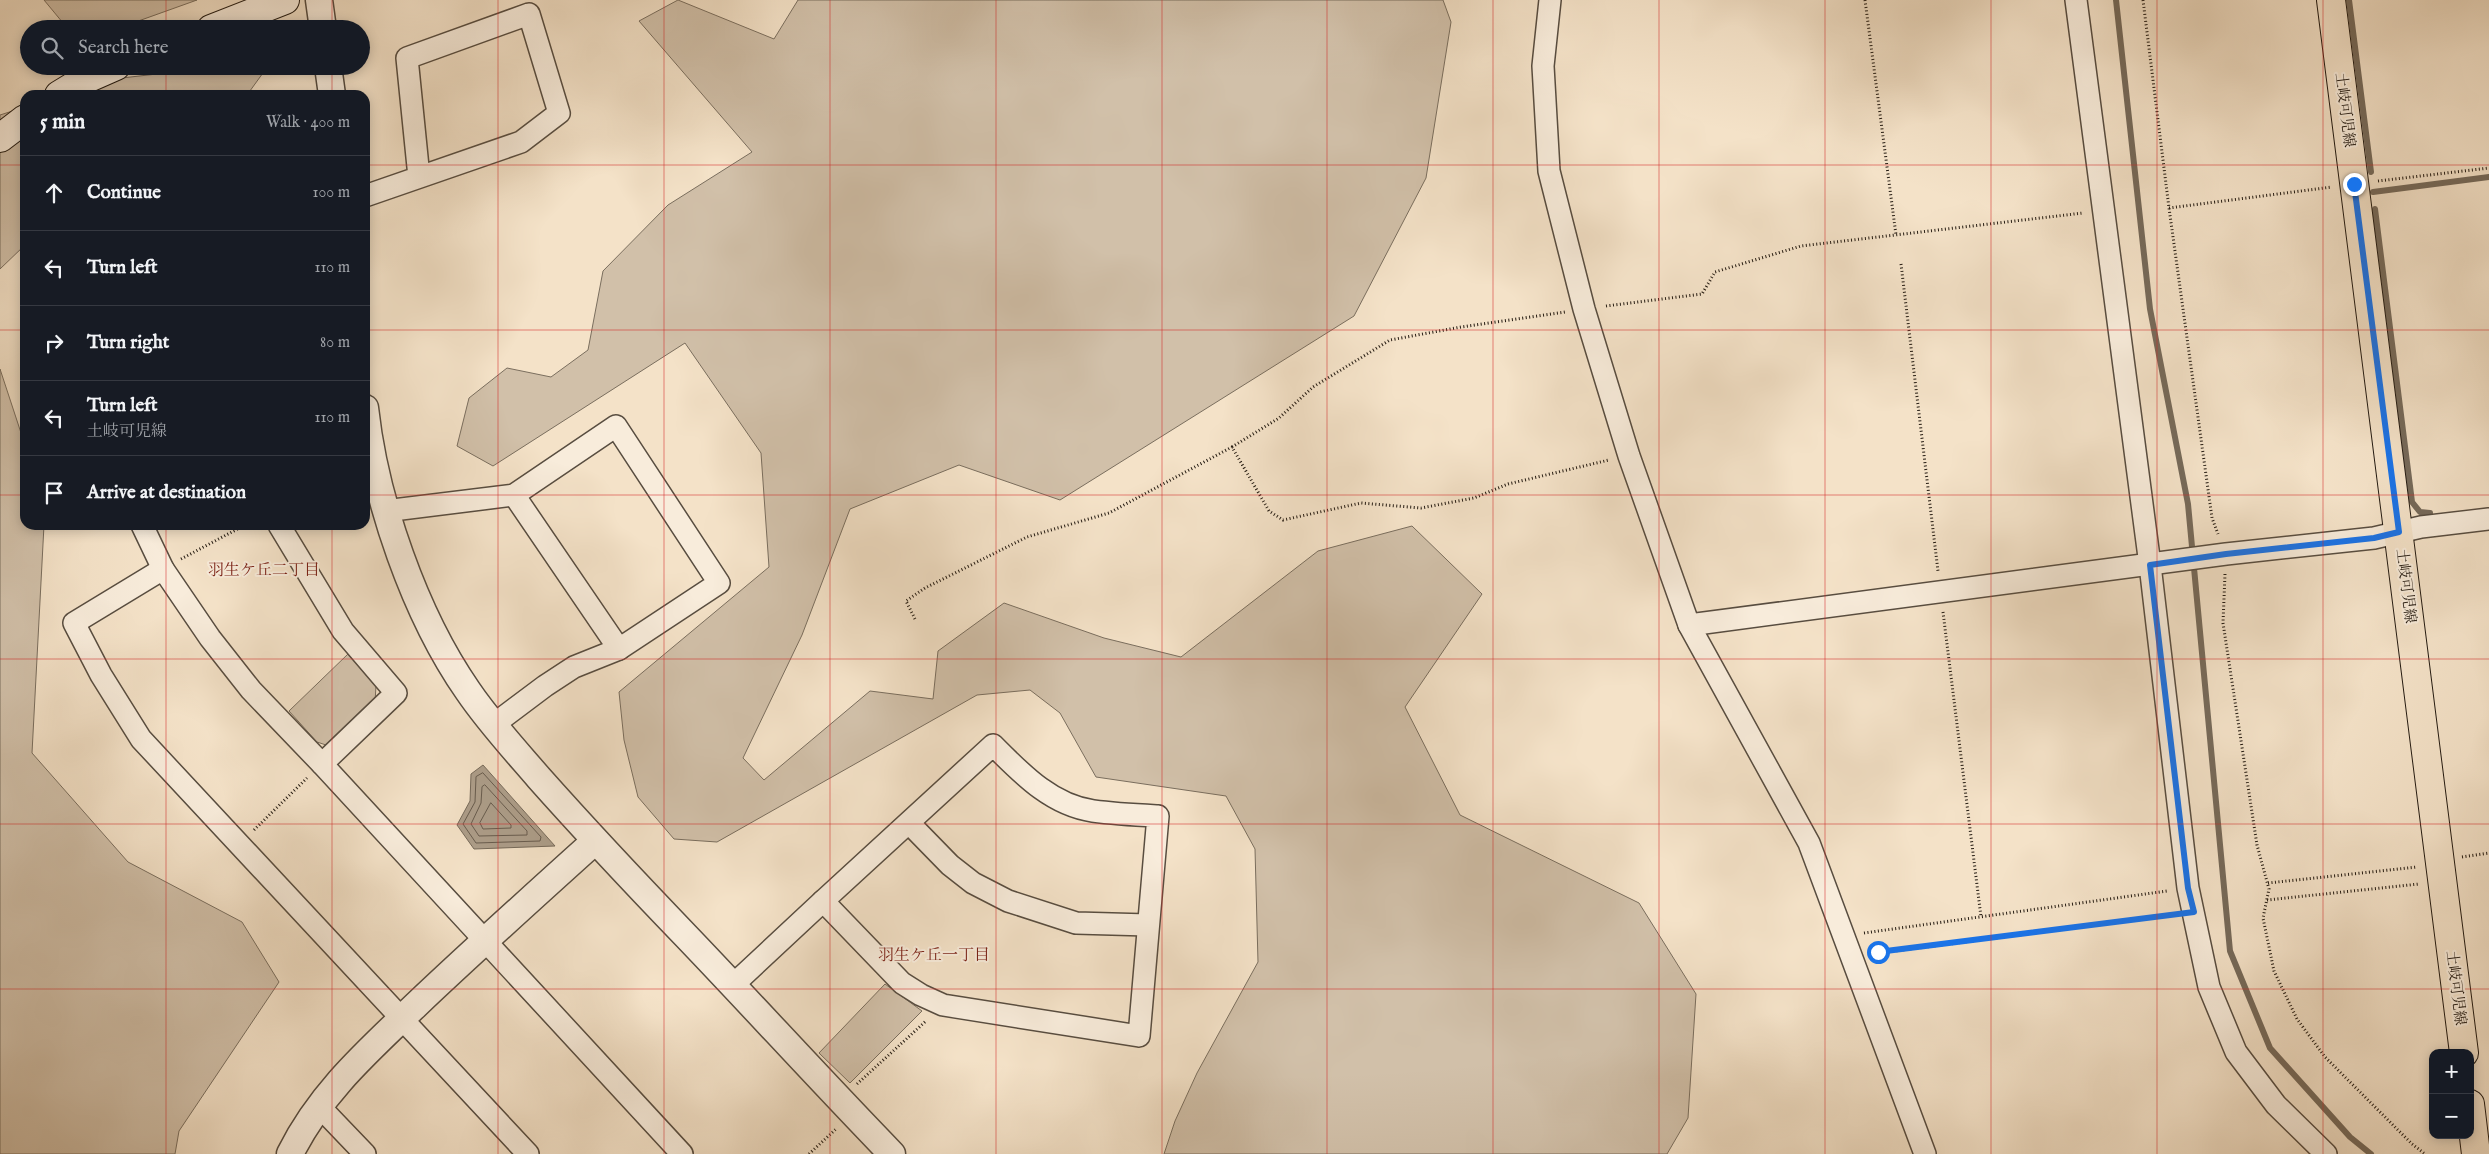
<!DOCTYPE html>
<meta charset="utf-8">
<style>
:root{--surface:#171b24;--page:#242831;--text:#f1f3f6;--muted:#9ea1a6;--line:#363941}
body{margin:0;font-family:"IM FELL English","Noto Serif JP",serif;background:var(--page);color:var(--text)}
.controls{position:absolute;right:15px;bottom:15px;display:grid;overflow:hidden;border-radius:10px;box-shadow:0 2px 12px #0003}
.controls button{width:45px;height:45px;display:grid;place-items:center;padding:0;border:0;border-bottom:1px solid var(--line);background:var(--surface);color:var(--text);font:25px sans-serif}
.stop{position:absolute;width:15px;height:15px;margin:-11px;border:4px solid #1a73e8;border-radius:50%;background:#fff}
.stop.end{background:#1a73e8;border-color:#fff;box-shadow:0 1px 5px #0008}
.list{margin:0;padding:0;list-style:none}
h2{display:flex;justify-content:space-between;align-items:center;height:65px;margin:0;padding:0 20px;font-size:21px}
h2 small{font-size:16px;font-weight:400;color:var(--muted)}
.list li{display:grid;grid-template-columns:32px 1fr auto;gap:15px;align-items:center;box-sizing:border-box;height:75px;padding:0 20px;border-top:1px solid var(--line)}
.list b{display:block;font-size:19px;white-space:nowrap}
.list p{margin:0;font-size:16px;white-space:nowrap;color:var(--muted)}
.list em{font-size:16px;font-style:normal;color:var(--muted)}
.icon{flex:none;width:28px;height:28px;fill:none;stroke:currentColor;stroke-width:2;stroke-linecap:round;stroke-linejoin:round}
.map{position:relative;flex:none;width:2489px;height:1154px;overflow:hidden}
.search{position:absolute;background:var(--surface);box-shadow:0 2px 12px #0003;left:20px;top:20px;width:350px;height:55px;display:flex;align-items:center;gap:12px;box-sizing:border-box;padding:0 18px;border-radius:28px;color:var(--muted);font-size:19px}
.panel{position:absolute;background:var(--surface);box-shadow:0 2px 12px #0003;left:20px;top:90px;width:350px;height:440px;border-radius:15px}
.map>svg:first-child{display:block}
</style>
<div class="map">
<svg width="2489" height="1154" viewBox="0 0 2489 1154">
<rect width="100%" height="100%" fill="#f4e2c8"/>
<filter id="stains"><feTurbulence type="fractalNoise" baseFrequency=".004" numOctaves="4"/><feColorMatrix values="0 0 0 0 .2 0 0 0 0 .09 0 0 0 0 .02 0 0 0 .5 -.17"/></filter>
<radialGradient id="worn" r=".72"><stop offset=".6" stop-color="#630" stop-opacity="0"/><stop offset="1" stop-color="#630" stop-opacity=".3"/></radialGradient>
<g fill="#d1c0a9" stroke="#7a6e5e">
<path d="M44,0H197L116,29H68Z"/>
<path d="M678,0L774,39L798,0H1443L1451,22L1426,178L1354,316L1060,500L959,465L850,509L802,635L743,758L764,780L870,691L933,699L938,651L1004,603L1104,638L1181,657L1318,551L1412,526L1482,594L1405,707L1460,815L1639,903L1696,994L1688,1118L1667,1154H1164L1175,1121L1197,1073L1258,962L1255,849L1226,796L1096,777L1060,713L1030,690L977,695L717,842L674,839L638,797L624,740L619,692L769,567L761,453L685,343L493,466L457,446L469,398L507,368L551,377L588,350L603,271L668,205L752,152L639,21Z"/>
<path d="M227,66H268L247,95H63L113,79Z"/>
<path d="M25,107V245L0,269V115Z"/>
<path d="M0,369L25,445V525H44L32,753L128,862L242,922L279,982L179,1131L175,1154H0Z"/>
<path d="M348,654L376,685L375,703L329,746L317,742L289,711Z"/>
<path d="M885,984L922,1011L850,1083L819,1053Z"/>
</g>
<path fill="#ad9e8a" stroke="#766a5a" d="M483,765L555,846L474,849L457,825L470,801L471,774Z"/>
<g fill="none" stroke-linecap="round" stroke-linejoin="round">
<g stroke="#685c4e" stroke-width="1">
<path d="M483,773L541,837L540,841L476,843L463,824L475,802L476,777Z"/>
<path d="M485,785L527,831V835L479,836L471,824L481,803L482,787Z"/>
<path d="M491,803L511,825V828L483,829L480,823Z"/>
</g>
<g stroke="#766a5a" stroke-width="6">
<path d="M2116,0L2150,309L2188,504L2230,951L2270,1048L2350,1137L2371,1154"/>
<path d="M2349,0L2371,172"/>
<path d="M2373,192L2489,177"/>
<path d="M2375,209L2412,502L2420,512L2430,513"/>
</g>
<g stroke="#584d40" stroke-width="24">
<g id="minor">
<path d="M1550,0L1543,66L1549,171L1584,309L1629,456L1689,625L1809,843L1925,1154"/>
<path d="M2076,0L2150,565L2188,888L2209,987L2236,1052L2276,1105L2326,1154"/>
<path d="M365,196L521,142L559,113L529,14L407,58L419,177"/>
<path d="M514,495L619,649"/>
<path d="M385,511L514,495L616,426L719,583L619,649L574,667L545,686L493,725"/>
<path d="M142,525L163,569L210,638L251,690L322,764L682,1154"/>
<path d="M279,525L343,631L396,693L322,764"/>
<path d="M163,569L74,623L101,675L141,739L528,1154"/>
<path d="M1689,625L2226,554L2374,538L2421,527L2489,519"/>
<path d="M993,745C1021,773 1051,805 1093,811C1115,814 1137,815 1158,816L1139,1036L943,1005L921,995L902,983L823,901Z"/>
<path d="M909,823L950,865L973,883L1008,901L1076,923L1148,925"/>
<path d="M733,985L823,901"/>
<path d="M319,1106L365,1154"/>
</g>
</g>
<g stroke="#584d40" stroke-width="29">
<g id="tertiary">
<path d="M319,0L323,29"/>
<path d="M328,66L332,95"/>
<path d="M365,408C375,500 415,615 468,691C489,722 515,750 539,778C587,832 636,884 686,936C755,1008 822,1082 892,1154"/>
<path d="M290,1154C320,1093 368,1051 416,1005C475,949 535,895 595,841"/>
</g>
</g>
<g stroke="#241b12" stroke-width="30">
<g id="secondary">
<path d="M211,29L285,0"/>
<path d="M59,95L82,81L116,66"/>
<path d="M0,138L25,119"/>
</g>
</g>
<g stroke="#241b12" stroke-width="30">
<g id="primary">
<path d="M2331,0L2464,1053"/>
<path d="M2470,1104L2476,1154"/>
</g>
</g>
<g stroke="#241b12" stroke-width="3" stroke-dasharray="1 2.5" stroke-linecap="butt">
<path d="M1865,0L1896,235"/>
<path d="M2143,0L2169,208L2212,518L2218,534"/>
<path d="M2378,181L2489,168"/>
<path d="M2169,208L2332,187"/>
<path d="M1901,264L1938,571"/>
<path d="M1606,306L1702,294L1715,272L1801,246L2083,213"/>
<path d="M1232,447L1279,418L1313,387L1390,340L1461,327L1565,312"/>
<path d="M181,559L245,525"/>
<path d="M2225,574L2223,623L2257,845L2269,889L2263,918L2274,971L2297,1019L2325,1057L2412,1144L2425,1154"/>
<path d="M1943,612L1981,917"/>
<path d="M915,619L906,601L925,588L1027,537L1109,513L1232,447L1269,511L1283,520L1361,503L1421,508L1474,498L1508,484L1609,460"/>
<path d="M254,830L307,778"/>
<path d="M2462,857L2489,853"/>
<path d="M2268,883L2417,867"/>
<path d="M2267,900L2419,884"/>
<path d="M1864,933L2167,891"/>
<path d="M1872,954L2173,915"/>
<path d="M857,1084L926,1021"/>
<path d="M809,1154L836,1129"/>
</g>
<use href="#minor" stroke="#f8ecdb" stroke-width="21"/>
<use href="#tertiary" stroke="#f8ecdb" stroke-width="26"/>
<use href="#secondary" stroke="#f8ecdb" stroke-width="28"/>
<use href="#primary" stroke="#f4e2c8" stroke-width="28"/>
</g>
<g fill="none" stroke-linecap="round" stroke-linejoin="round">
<path stroke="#1a73e8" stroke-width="6" d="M1878,952L2194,912L2188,888L2150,565L2226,554L2374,538L2399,532L2354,184"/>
</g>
<path fill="none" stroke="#d62828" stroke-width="1" stroke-opacity="0.55" d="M166,0V29M332,0V29M498,0V1154M664,0V1154M830,0V1154M996,0V1154M1162,0V1154M1327,0V1154M1493,0V1154M1659,0V1154M1825,0V1154M1991,0V1154M2157,0V1154M2323,0V1154M166,66V95M332,66V95M0,165H25M365,165H2489M0,330H25M365,330H2489M0,495H25M365,495H2489M166,525V1154M332,525V1154M0,659H2489M0,824H2489M0,989H2489"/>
<g text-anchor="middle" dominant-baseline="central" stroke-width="4" stroke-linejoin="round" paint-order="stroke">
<g font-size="15" fill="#241b12" stroke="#f8ecdb">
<text transform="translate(2345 110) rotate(83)">土岐可児線</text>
<text transform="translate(2406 586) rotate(83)">土岐可児線</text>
<text transform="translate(2456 988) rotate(83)">土岐可児線</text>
</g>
<g font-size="16" fill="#7a1f14" stroke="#f8ecdb">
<text x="264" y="571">羽生ケ丘二丁目</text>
<text x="934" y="956">羽生ケ丘一丁目</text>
</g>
</g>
<rect width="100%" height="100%" filter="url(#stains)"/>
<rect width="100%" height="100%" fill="url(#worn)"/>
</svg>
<div class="controls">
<button>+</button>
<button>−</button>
</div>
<div class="stop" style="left:1878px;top:952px"></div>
<div class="stop end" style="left:2354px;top:184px"></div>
<div class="search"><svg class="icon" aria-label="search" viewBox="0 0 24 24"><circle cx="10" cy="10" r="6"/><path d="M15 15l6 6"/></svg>Search here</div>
<section class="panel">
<h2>5 min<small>Walk · 400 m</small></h2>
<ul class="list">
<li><svg class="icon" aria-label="ahead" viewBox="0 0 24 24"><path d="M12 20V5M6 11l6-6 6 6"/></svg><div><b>Continue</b></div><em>100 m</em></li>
<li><svg class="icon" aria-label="left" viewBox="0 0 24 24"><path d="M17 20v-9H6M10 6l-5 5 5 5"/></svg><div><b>Turn left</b></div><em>110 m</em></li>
<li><svg class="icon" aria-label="right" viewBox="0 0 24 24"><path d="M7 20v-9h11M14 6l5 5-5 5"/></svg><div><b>Turn right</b></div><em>80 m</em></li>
<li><svg class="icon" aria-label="left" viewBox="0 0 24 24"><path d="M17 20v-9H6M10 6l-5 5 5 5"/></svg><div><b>Turn left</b><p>土岐可児線</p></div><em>110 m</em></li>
<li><svg class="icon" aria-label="arrive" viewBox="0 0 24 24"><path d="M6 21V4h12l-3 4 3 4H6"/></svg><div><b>Arrive at destination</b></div></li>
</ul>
</section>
</div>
